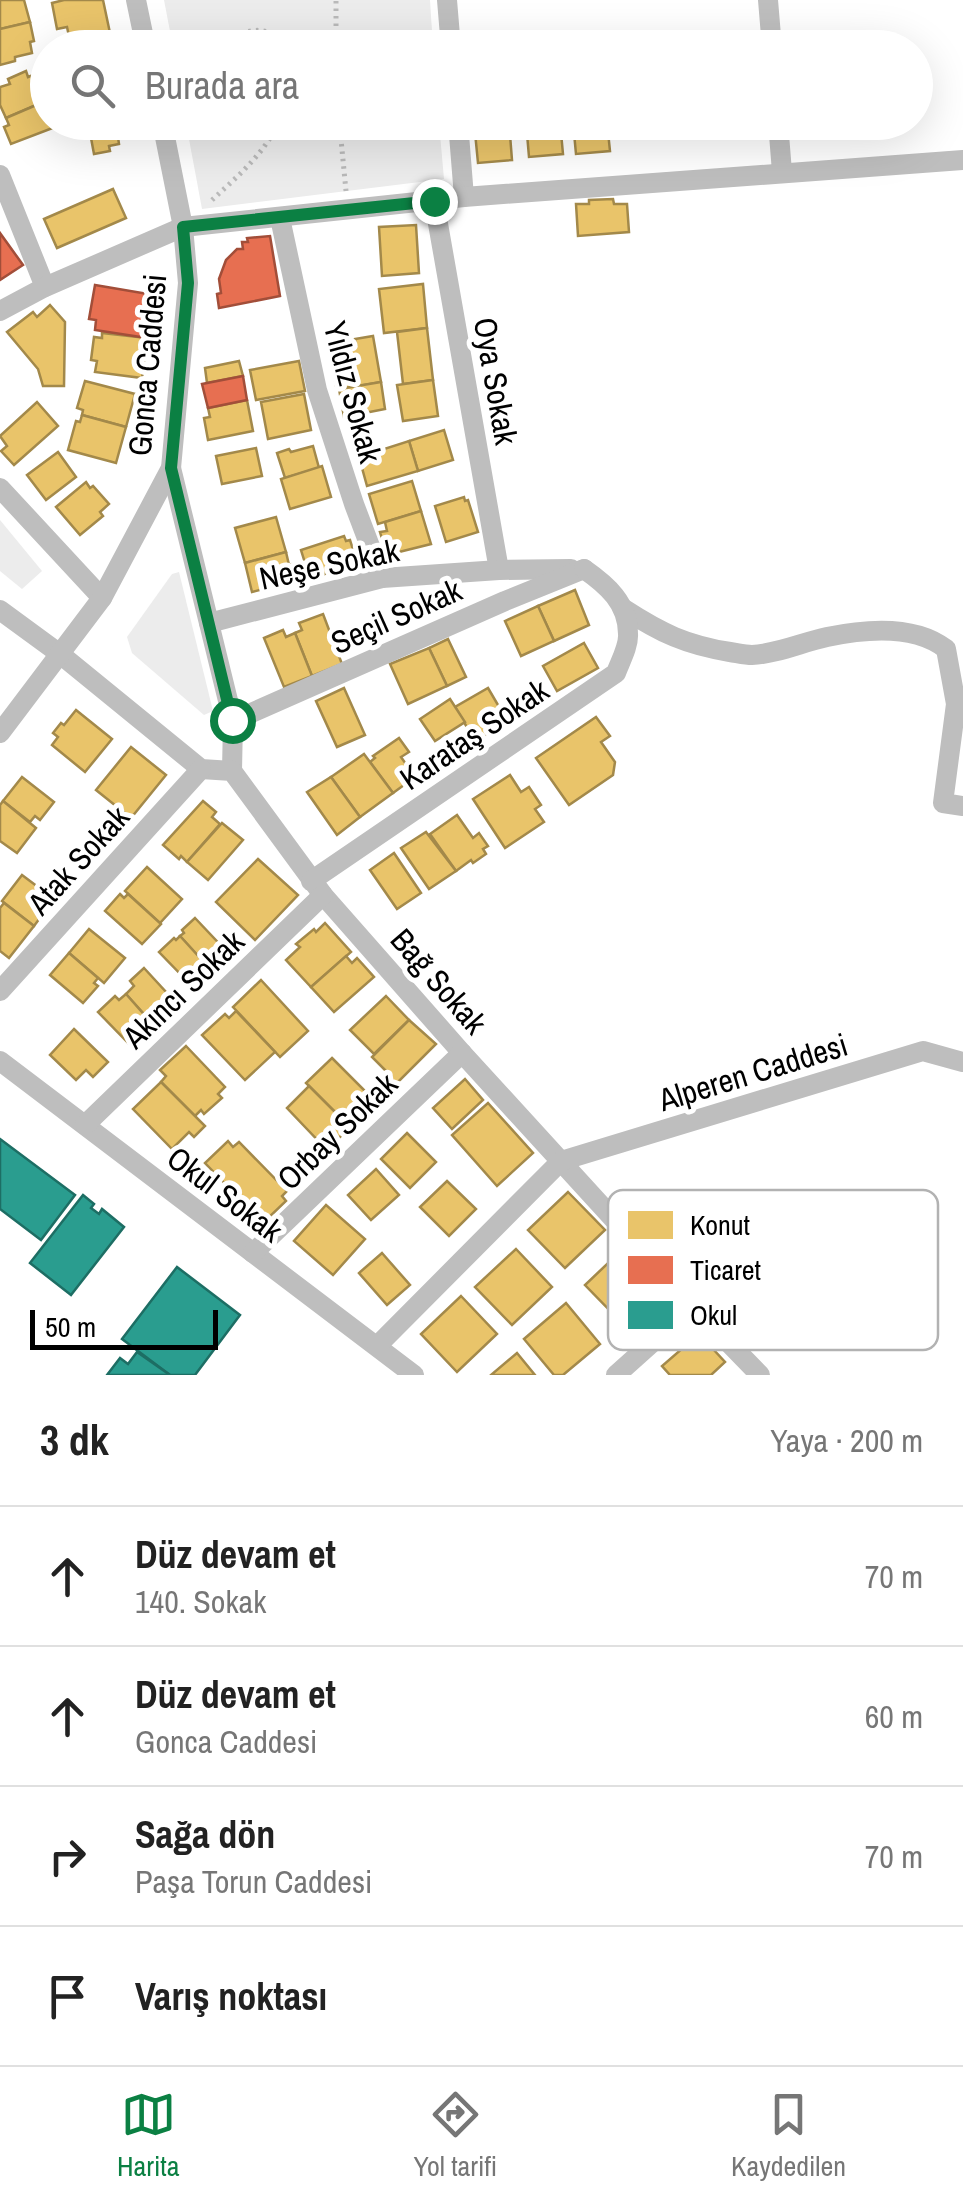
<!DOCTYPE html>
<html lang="tr">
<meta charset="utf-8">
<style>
:root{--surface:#fff;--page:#f2f2f2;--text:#222;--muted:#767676;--line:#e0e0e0;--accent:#0b8043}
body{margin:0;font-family:"Archivo Narrow",sans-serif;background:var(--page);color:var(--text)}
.scale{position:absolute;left:30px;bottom:25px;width:188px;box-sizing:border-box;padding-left:10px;border:5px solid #000;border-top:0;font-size:28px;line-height:35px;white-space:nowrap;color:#000;-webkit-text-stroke:8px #fff;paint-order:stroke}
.stop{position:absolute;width:30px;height:30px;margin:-22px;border:8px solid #0b8043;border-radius:50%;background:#fff}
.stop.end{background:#0b8043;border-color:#fff;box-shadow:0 2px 10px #0008}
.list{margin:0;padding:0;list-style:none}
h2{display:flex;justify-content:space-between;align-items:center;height:130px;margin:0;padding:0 40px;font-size:42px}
h2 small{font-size:32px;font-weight:400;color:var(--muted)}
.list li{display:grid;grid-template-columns:65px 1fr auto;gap:30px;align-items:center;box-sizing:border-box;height:140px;padding:0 40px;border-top:2px solid var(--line)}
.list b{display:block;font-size:38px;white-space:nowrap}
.list p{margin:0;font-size:32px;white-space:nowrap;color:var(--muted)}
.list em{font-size:32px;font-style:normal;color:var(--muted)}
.icon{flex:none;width:55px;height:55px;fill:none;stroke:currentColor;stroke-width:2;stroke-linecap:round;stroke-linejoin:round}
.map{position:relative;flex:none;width:963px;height:1375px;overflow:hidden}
.search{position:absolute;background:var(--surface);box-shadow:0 10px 40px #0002;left:30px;right:30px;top:30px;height:110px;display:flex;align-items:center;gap:25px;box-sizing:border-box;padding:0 35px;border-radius:55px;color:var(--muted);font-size:38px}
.sheet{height:690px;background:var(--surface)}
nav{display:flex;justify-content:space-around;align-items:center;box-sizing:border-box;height:140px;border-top:2px solid var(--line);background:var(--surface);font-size:28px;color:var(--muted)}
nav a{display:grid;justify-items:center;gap:5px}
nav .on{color:var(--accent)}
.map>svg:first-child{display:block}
</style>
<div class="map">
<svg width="963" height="1375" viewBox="0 0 963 1375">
<rect width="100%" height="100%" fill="#fff"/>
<g fill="#ececec">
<path d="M164,0H430L433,47H173Z"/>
<path d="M186,123H439L444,179L202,209Z"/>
<path d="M0,520L42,571L22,589L0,571Z"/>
<path d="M179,572L213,711L204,715L132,653L127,637L172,574Z"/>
</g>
<g fill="#e9c46a" stroke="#a3894a" stroke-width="2.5">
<path d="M0,0H24L30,22L0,29Z"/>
<path d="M64,0H103L110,33L70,41L67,27L57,29L52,3Z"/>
<path d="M30,22L34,41L30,42L32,53L15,57V61L0,65V29Z"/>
<path d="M26,71L28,77L41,72L48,88V100L6,118L0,105V87L10,84L8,79Z"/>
<path d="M48,100V122L63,124L11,144L4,127L9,125L6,118Z"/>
<path d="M88,122H133L135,134L118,137L119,144L109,146L110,151L94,154Z"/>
<path d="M474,122H509L512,160L478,163Z"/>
<path d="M526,122H560L563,154L529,157Z"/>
<path d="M573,122H607L610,151L576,154Z"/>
<path d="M113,189L126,218L57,248L44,219Z"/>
<path d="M613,199L614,204H627L629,232L578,236L576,204H589V200Z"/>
<path d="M416,225L419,273L382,276L379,227Z"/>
<path d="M423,284L427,328L384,333L379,289Z"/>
<path d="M50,305L65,322L64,386H43L38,369L7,332L33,312L37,317Z"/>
<path d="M427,328L433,380L403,384L397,332Z"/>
<path d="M102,333L147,338L142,378L95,372L97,361L91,360L94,337L102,338Z"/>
<path d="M373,336L381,382L342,389L341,386H336L329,350L356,345L355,339Z"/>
<path d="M239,361L243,376L207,383L205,368Z"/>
<path d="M299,361L305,391L256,400L250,370Z"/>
<path d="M433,380L438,416L403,421L397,385Z"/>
<path d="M85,381L135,394L126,427L82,415L83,410L77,408Z"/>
<path d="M381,382L385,409L344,417L339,389Z"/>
<path d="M304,394L311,430L268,439L261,402Z"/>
<path d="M247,400L253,431L208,440L204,418L210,417L208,408Z"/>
<path d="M37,402L58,426L14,465L1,451L7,446L0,436Z"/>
<path d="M82,415L126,427L116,463L68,450L76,421L80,422Z"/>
<path d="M444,430L453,460L418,471L409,441Z"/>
<path d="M409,441L418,471L367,486L359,457Z"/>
<path d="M313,446L319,468L285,478L277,453L289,449L291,452Z"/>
<path d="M256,448L262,476L222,484L216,456Z"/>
<path d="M58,452L76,477L46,500L27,475Z"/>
<path d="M322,466L331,497L290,509L281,479Z"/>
<path d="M412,481L421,511L378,524L369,494Z"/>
<path d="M86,482L90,488L93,486L109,504L100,512L103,516L80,535L56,507Z"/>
<path d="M464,497L465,501L468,500L478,532L446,542L435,506Z"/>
<path d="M421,511L431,544L387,555L380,532L387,531L385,522Z"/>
<path d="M276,517L286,552L245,563L235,528Z"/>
<path d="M344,536L346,541L350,540L355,556L349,566L310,579L301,550Z"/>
<path d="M286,552L289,565L296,563L301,579L252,592L245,563Z"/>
<path d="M575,590L589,625L554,641L538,606Z"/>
<path d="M538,606L554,641L521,656L505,621Z"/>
<path d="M323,614L342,664L312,676L295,633L302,630L299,623Z"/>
<path d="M283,630L286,637L295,633L312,676L284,687L264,638Z"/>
<path d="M448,639L466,677L447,686L429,648Z"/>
<path d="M584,643L598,668L557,691L543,666Z"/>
<path d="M429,648L447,686L408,704L390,664Z"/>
<path d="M344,688L365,735L337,747L316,701Z"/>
<path d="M488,688L508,722L475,741L455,707Z"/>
<path d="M450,699L465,722L435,741L420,719Z"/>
<path d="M76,710L112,739L85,772L52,745L58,737L53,733L61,723L64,725Z"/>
<path d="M596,717L610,736L601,742L615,762L613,775L569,805L536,758Z"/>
<path d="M399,738L409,752L401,757L415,777L393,793L370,762L375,758L373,756Z"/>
<path d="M131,747L166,775L131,818L96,790Z"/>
<path d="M364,754L393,793L360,817L331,777Z"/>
<path d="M510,775L521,792L529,787L541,805L535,809L544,822L505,848L473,799Z"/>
<path d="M22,777L54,802L40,820L35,816L30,822L3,801Z"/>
<path d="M331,777L360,817L337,835L307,792Z"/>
<path d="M3,801L36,828L17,853L0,841V805Z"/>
<path d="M203,801L216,812L212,817L220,824L187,862L181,856L179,859L163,845Z"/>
<path d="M457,815L473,838L479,833L488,846L483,849L486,854L473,863L471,860L456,871L430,834Z"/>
<path d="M222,823L243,840L208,880L187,862Z"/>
<path d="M426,832L456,871L429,889L401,848Z"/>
<path d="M394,853L421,893L397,909L370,870Z"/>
<path d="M258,859L298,895L255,940L216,902Z"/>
<path d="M147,867L182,899L160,923L125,891Z"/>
<path d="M22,875L54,899L34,926L2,901Z"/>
<path d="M120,894L124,898L128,894L161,924L142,944L105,911Z"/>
<path d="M4,903L34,926L9,958L0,951V908Z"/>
<path d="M195,918L228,953L210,969L180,936L184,933L182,930Z"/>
<path d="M325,923L351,952L311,987L286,960L300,947L296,944L314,929L316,932Z"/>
<path d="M89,929L125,958L104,983L69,953Z"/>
<path d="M180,936L210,969L192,986L159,952L174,938L176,940Z"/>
<path d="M69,953L98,978L94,983L98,986L83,1003L50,975Z"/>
<path d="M346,956L352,963L357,958L374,977L334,1012L311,987Z"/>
<path d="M144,968L178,1005L164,1018L160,1013L151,1022L126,994L134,986L130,981Z"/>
<path d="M261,980L308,1031L280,1057L233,1007Z"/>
<path d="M126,994L156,1028L134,1049L98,1012L115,996L119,1000Z"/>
<path d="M386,996L409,1020L374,1054L350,1030Z"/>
<path d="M236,1011L275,1052L245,1080L202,1035L225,1014L229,1018Z"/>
<path d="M409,1020L436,1044L393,1087L386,1080L391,1076L372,1057Z"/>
<path d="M74,1029L108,1062L93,1077L86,1070L76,1080L50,1055Z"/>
<path d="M186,1046L225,1087L218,1094L222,1098L204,1114L201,1110L195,1116L161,1082L166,1076L160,1070Z"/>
<path d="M332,1058L375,1101L350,1127L306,1083Z"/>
<path d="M465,1079L483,1100L452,1129L433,1108Z"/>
<path d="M161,1082L205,1126L194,1137L189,1132L172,1149L133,1109Z"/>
<path d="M309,1086L350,1127L327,1150L287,1108Z"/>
<path d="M488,1103L533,1153L497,1186L452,1135Z"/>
<path d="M407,1133L436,1162L410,1188L381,1159Z"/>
<path d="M228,1141L233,1147L239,1142L287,1191L282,1196L286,1201L263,1223L205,1163Z"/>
<path d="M376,1169L399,1195L371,1220L348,1195Z"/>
<path d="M447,1181L476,1209L449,1236L420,1207Z"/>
<path d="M568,1192L605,1230L565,1268L528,1230Z"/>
<path d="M326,1205L365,1239L333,1275L294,1241Z"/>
<path d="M625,1247L662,1285L622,1323L585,1285Z"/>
<path d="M516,1249L552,1287L512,1325L475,1287Z"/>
<path d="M382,1253L410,1285L387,1305L359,1273Z"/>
<path d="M461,1296L497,1334L457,1372L421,1334Z"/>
<path d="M566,1303L600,1344L563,1375H554L524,1339Z"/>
<path d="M699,1334L725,1362L711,1375H670L662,1366Z"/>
<path d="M517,1353L535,1375H491Z"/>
</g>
<g fill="#e76f51" stroke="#a24e39" stroke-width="2.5">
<path d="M0,233L23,265L0,280Z"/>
<path d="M270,236L280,296L219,308L217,294L221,293L219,279L226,260L237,249H243L242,242H248L247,238Z"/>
<path d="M95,285L154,295L147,338L95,330L96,320L89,319Z"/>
<path d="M243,376L247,400L208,408L202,384Z"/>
</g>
<g fill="#2a9d8f" stroke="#1d6e64" stroke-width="2.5">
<path d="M0,1139L75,1195L41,1240L0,1209Z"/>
<path d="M83,1195L94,1204L91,1208L99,1214L102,1209L124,1227L71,1295L30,1263Z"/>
<path d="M177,1267L240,1315L195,1375H170L122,1339Z"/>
<path d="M137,1352L170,1375H107L120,1358L128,1364Z"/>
</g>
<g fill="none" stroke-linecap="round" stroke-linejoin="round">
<g stroke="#b9b9b9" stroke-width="5" stroke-dasharray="2.5 5" stroke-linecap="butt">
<path d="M336,41V0"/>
<path d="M224,48C244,24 271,25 292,48"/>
<path d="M305,48C322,40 335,40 351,48"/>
<path d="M303,122C321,132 336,132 354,122"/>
<path d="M340,129L346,191"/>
<path d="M212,200C237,177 264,154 279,122"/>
</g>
<g stroke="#bebebe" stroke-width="20">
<path d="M136,0L146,48"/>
<path d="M447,0L451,48"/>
<path d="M768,0L772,48"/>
<path d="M458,122L464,197"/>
<path d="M778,122L782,172"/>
<path d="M0,175L45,287"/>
<path d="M434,201L499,570"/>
<path d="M280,218L317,390L354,504L382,578"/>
<path d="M0,311L45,287L183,227L464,197L963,160"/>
<path d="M171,468L233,721L232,771"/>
<path d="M0,488L102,598"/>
<path d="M624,609C661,633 686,645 730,652C737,653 745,655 752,655C777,654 803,642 827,637C865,629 914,624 946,649L956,704L943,803L963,806"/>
<path d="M0,610L60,654L201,769L232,771L323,895L462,1053L693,1306L760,1375"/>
<path d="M209,623L382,578L499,570L571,569"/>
<path d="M233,721L505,601L584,569"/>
<path d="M0,733L102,598L171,468L188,283L183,227L162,122"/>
<path d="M311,881L616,673C620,662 629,646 628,634C628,603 607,585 584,569"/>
<path d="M0,991L201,769"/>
<path d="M0,1061L414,1375"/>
<path d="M85,1125L323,895"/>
<path d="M253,1253L462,1053"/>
<path d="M377,1346L561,1161L923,1051L963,1062"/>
<path d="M616,1375L693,1306"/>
</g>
</g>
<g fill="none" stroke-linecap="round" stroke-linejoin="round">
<path stroke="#0b8043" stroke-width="12" d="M232,720L171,468L188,283L183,227L434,201"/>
</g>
<g text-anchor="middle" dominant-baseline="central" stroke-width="10" stroke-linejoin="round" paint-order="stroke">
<g font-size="32" fill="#000" stroke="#fff">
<text transform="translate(147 365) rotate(-85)">Gonca Caddesi</text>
<text transform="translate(496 381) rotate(80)">Oya Sokak</text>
<text transform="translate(353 392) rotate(75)">Yıldız Sokak</text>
<text transform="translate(329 564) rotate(-12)">Neşe Sokak</text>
<text transform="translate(396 616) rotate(-24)">Seçil Sokak</text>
<text transform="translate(474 734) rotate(-34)">Karataş Sokak</text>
<text transform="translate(78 860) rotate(-48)">Atak Sokak</text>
<text transform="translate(439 981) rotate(49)">Bağ Sokak</text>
<text transform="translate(183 989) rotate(-44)">Akıncı Sokak</text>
<text transform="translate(753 1072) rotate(-17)">Alperen Caddesi</text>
<text transform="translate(337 1131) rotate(-44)">Orbay Sokak</text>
<text transform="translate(225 1194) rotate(37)">Okul Sokak</text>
</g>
</g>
<rect x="608" y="1190" width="330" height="160" rx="15" fill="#fff" stroke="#b2b2b2" stroke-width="2.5"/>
<rect x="628" y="1211" width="45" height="28" fill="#e9c46a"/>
<rect x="628" y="1256" width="45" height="28" fill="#e76f51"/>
<rect x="628" y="1301" width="45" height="28" fill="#2a9d8f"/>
<g font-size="28" fill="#000">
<text x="690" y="1235">Konut</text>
<text x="690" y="1280">Ticaret</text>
<text x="690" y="1325">Okul</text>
</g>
</svg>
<div class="scale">50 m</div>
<div class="stop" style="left:232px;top:720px"></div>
<div class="stop end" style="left:434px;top:201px"></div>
<div class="search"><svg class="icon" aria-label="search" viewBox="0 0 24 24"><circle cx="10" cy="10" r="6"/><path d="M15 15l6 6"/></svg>Burada ara</div>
</div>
<section class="sheet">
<h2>3 dk<small>Yaya · 200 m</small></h2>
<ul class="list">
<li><svg class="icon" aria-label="ahead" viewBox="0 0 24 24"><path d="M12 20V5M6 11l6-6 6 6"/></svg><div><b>Düz devam et</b><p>140. Sokak</p></div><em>70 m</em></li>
<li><svg class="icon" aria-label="ahead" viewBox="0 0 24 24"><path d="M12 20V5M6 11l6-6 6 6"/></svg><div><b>Düz devam et</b><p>Gonca Caddesi</p></div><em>60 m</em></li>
<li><svg class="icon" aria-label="right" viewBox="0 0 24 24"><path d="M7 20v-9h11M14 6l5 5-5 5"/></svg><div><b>Sağa dön</b><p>Paşa Torun Caddesi</p></div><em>70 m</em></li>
<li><svg class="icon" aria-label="arrive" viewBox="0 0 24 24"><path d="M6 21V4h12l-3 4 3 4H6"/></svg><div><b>Varış noktası</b></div></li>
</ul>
</section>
<nav>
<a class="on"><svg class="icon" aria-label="map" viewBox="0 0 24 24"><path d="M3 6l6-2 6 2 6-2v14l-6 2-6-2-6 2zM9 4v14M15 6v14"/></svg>Harita</a>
<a><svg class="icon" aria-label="directions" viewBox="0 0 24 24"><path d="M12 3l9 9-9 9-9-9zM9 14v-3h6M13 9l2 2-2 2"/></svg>Yol tarifi</a>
<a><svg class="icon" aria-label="saved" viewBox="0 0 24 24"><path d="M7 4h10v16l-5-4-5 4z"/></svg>Kaydedilen</a>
</nav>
